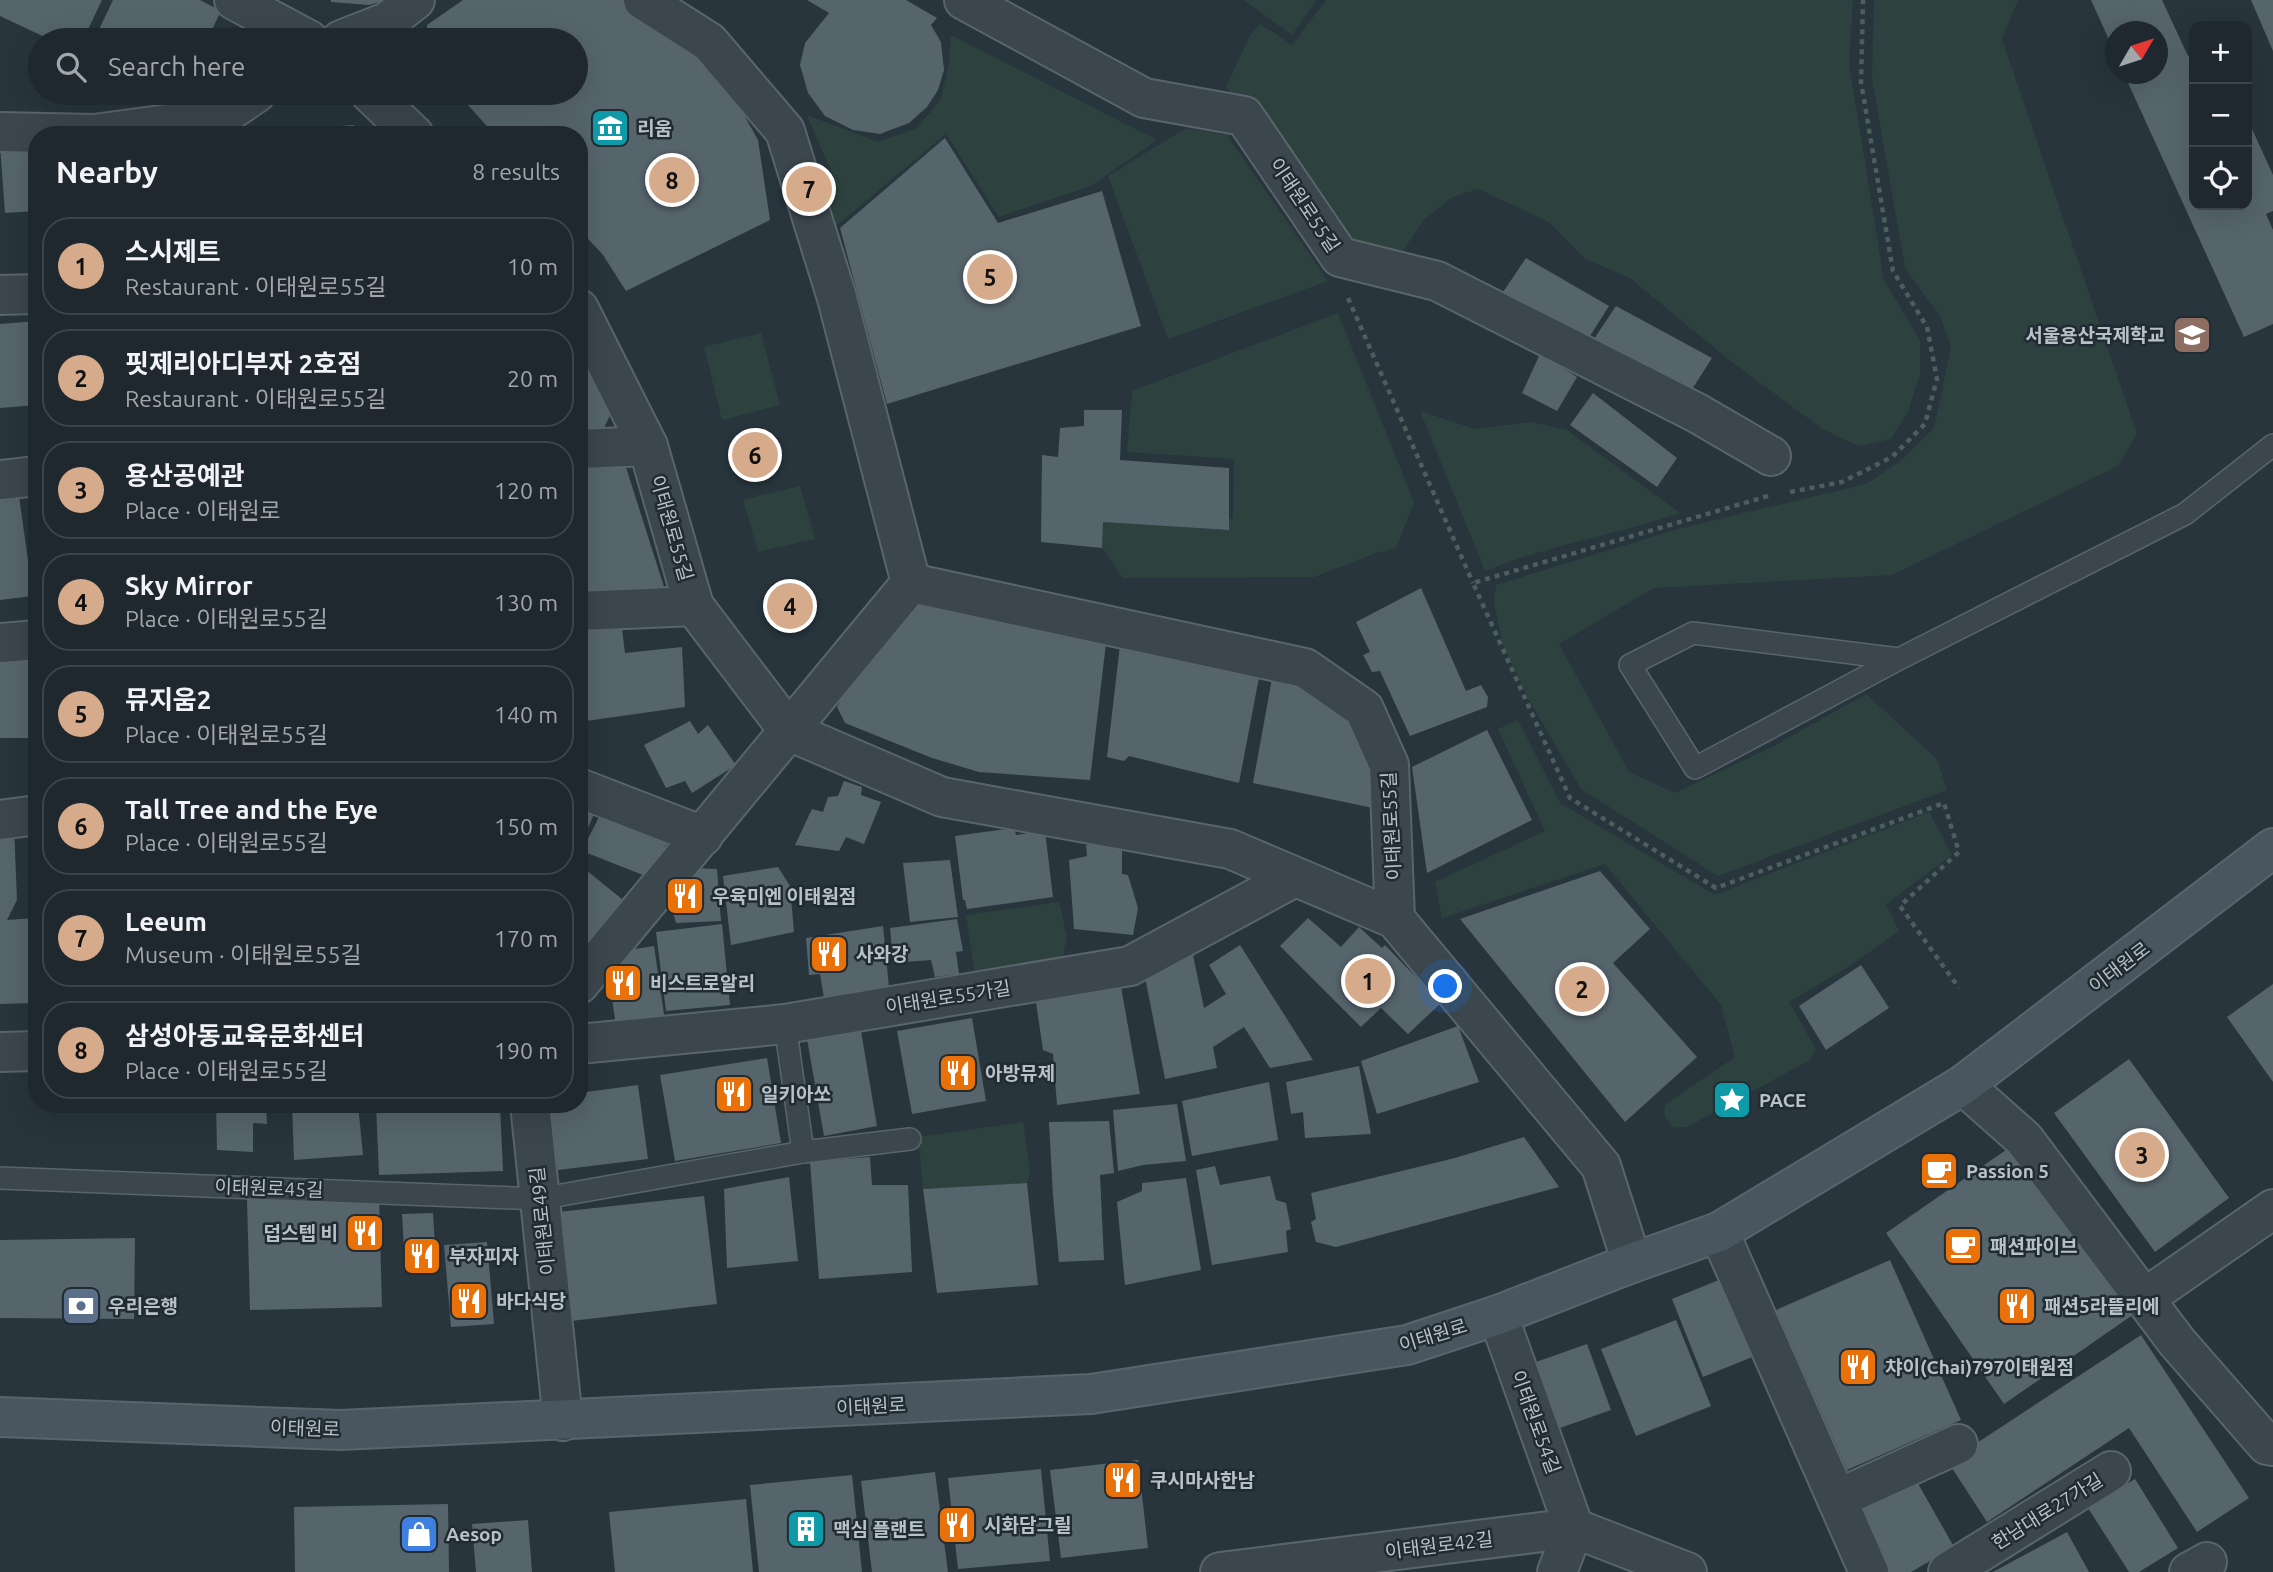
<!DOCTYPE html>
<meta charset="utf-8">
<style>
:root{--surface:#1e282e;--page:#2b343a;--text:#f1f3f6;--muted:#a1a6aa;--line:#3c444a;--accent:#d6ab8b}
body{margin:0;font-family:Ubuntu,"Noto Sans KR",sans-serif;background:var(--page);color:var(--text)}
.controls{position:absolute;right:21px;top:21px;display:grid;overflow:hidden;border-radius:14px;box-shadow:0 7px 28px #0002}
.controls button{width:63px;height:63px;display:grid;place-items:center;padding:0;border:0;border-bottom:2px solid var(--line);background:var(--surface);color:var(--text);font:35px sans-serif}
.compass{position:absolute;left:2105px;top:21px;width:63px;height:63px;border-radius:50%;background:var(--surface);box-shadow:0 7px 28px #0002;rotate:51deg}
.you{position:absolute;left:1446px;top:987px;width:24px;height:24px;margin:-18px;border:5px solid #fff;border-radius:50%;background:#1a73e8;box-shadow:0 0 0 10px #1a73e833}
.badge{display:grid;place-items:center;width:46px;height:46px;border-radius:50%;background:var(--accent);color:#111;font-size:23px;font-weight:700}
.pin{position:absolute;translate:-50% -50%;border:4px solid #fff;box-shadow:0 2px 7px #0006}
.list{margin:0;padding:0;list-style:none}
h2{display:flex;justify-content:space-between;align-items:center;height:91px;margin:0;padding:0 28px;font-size:30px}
h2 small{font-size:23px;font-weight:400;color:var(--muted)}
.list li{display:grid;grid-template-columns:46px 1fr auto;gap:21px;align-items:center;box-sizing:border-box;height:98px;margin:0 14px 14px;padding:0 14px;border:2px solid var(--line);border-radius:28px}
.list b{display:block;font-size:26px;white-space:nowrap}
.list p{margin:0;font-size:23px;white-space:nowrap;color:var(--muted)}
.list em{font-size:23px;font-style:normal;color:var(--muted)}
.icon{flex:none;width:38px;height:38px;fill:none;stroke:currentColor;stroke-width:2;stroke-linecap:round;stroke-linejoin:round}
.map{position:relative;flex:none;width:2273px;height:1572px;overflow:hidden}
.search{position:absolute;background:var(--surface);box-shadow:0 7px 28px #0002;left:28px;top:28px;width:560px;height:77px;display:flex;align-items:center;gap:18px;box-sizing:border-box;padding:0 24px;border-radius:38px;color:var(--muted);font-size:26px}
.panel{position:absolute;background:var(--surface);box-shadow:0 7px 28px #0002;left:28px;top:126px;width:560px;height:987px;border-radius:28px}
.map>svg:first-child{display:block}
</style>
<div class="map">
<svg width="2273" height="1572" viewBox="0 0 2273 1572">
<rect width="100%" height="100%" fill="#28353d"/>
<g fill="#2d423e">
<path d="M1244,0H1316L1292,35Z"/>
<path d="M1326,0H1853L1849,64L1884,280L1920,340V374L1908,412L1891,439L1859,446L1824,430L1728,359L1630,278L1584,258L1549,222L1478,189L1452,197L1424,220L1402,252L1385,263L1342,246L1226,86L1250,36L1260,24L1292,45Z"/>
<path d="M1874,0H2018L2002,39L2137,434L2118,466L1892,575L1654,588L1559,644L1629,772L1675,793L1776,745L1866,694L1937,759L1947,790L1718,876L1581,789L1529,700L1503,645L1494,602L1496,585L1681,528L1866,484L1902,460L1934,428L1951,347L1940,316L1905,268L1872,79Z"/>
<path d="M951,35L1157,140L1091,186L999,217L946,134L836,226L820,190L833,176L807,115L878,142L917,128L941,99L949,62Z"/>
<path d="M1186,128L1227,135L1328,281L1168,339L1108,176Z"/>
<path d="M1338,313L1414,502L1396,548L1376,553L1314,577L1123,578L1102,548L1103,522L1228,530L1229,519H1233L1234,459L1127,452L1132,391Z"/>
<path d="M761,333L780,405L722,420L704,347Z"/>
<path d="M1420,411L1475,429L1532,422L1567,430L1680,513C1616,535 1548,545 1485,571Z"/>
<path d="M800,486L815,539L758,552L743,500Z"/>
<path d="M1518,720L1560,803L1715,895L1929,812L1952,855L1886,904L1899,931L1851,965L1789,1002L1816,1049L1810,1060L1687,1127H1674C1666,1120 1662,1115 1666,1104L1735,1057L1721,1005L1605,864L1442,918L1435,882L1545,831L1498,729Z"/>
<path d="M1059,902L1067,936L1062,962L975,975L966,915Z"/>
<path d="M1023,1122L1030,1172L1027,1183L923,1189L918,1137Z"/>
</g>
<g fill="#56646c">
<path d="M0,0H102L83,40H51L0,16Z"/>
<path d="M113,0H200L221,11L207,40H94Z"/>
<path d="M331,0H383V1L369,5L331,2Z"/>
<path d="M463,0H624L682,37L720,72L758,140L770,220L626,291L603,255L579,229V135H495L457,93H576V40H427V25Z"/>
<path d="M807,0H906L937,18L931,25L941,42L944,70L938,90L927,107L909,123L880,134L853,130L825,116L808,93L800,65L805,43L829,13Z"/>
<path d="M2091,0H2162L2188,56L2194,54V205H2247V118L2273,175V211L2266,214L2273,230V324L2244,337L2124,74H2158V32H2116V55Z"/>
<path d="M2251,0H2273V51Z"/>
<path d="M354,125L355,135H251V133Z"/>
<path d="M945,138L998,223L1102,191L1141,326L887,404L840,228Z"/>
<path d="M37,142V211L5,213L0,145Z"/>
<path d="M1526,258L1609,306L1585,344L1501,295Z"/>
<path d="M1616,306L1712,358L1689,394L1592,342Z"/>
<path d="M37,321V405L0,408V324Z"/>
<path d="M579,341L614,407L604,428L579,430Z"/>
<path d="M1540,354L1577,377L1557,411L1522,393Z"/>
<path d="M1593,393L1677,458L1657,487L1570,425Z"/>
<path d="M1084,410H1122L1120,460L1229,468V530L1103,522L1102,548L1041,542L1042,455L1058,457L1060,428L1084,426Z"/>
<path d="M624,461L665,590L579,595V465Z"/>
<path d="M18,489L33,596L0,600V492Z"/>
<path d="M1421,588L1466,691L1481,685L1488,697L1487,707L1410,736L1380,671L1372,672L1363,655L1370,652L1356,622Z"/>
<path d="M929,600L1106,643L1090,780L979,772L932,758L845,723L837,707L845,692L913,605Z"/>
<path d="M579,627L622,629L625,653L682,647L685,707L579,722Z"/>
<path d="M1120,645L1261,667L1239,783L1129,756L1124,761L1107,757Z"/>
<path d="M37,656V738H0V658Z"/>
<path d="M1273,673L1348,704L1382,767L1373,808L1253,783Z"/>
<path d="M690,721L698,734L708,725L736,765L692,793L685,781L666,788L644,745Z"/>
<path d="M1487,730L1532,820L1427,873L1412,767Z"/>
<path d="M844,781L862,787L861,795L881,802L864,844L846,837L839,851L795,845L812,809L823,812L828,797L838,796Z"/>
<path d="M579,795L599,803L579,848Z"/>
<path d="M605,805L672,830L653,879L582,851Z"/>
<path d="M14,827L17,900L7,920L36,918V1003L0,1004V828Z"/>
<path d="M1014,828L1016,835L1045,831L1053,897L967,909L965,900H963L955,836Z"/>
<path d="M1086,845L1122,846V874L1128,875L1138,908L1133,935L1074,929L1069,860L1087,856Z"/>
<path d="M950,860L958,917L910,922L903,863Z"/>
<path d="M778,867L790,886L794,932L731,945L723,876Z"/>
<path d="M691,868L717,869L721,921L676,923L668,895Z"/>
<path d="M586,870L633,908L579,969V878Z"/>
<path d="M1600,871L1650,929L1613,963L1697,1057L1625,1122L1460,919Z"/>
<path d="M1308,918L1341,947L1359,927L1382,948L1385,945L1441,1003L1408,1034L1381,1008L1361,1027L1280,946Z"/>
<path d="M957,919L963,951L956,952L959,974L935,977L931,960L893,963L890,928Z"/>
<path d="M722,924L730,1005L666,1011L656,932Z"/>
<path d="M883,926L889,987L824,998L820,974L809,975L806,938Z"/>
<path d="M1240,945L1313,1060L1270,1068L1244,1027L1213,1047L1217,1068L1165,1079L1143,967L1193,955L1204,1008L1226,994L1209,965Z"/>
<path d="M654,946L665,1021L616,1026L608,970L619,966L629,950Z"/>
<path d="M1861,965L1889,1008L1826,1050L1799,1006Z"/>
<path d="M1120,981L1140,1094L1057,1105L1053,1054L1043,1050L1035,996Z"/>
<path d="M2273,984V1082L2227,1017Z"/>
<path d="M972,1018L986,1101L912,1114L897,1031Z"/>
<path d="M1458,1026L1479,1082L1377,1114L1361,1061Z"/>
<path d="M861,1031L877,1126L824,1136L807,1039Z"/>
<path d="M767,1058L781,1143L675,1161L660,1075Z"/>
<path d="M2129,1059L2229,1198L2155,1252L2054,1113Z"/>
<path d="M1359,1066L1371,1134L1305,1138L1303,1112L1291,1114L1286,1082Z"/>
<path d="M1269,1082L1278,1140L1192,1156L1182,1101Z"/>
<path d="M638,1085L648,1159L558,1170L548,1104H579V1093Z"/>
<path d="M216,1104H266L267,1124L253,1123V1152L217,1150Z"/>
<path d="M292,1104H358L363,1155L294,1160Z"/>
<path d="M376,1104H500L503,1171L379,1175Z"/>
<path d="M1177,1104L1186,1161L1143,1165L1118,1171L1113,1110Z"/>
<path d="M1109,1121L1114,1173L1100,1175L1104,1260L1059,1262L1053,1196L1049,1122Z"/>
<path d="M1524,1137L1559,1187L1336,1247L1316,1242L1311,1222L1316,1219L1311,1193L1455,1158Z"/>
<path d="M2019,1141L2137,1312L2004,1404L1886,1233Z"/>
<path d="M870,1157L872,1185H908L912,1272L819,1279L810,1162Z"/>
<path d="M1215,1166L1220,1185L1270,1176L1276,1200L1286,1203L1291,1229L1286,1231L1288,1252L1212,1265L1196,1170Z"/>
<path d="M789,1177L798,1261L727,1268L724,1189Z"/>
<path d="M1186,1178L1201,1270L1125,1285L1117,1202L1142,1191V1183Z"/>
<path d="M1027,1183L1038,1285L937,1293L923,1189Z"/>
<path d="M379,1196L382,1307L250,1310L247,1199Z"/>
<path d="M704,1196L717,1304L571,1321L558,1212Z"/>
<path d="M433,1213L436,1266L405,1267L402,1214Z"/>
<path d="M135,1238L134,1319L0,1318V1240Z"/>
<path d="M487,1242L494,1324L451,1327L444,1245Z"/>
<path d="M1890,1260L1961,1420L1847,1470L1776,1310Z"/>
<path d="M1736,1273L1767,1351L1703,1377L1672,1299Z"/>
<path d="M1676,1320L1711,1406L1636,1436L1601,1349Z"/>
<path d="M2141,1335L2249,1498L2197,1532L2129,1428L1987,1522L1948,1462Z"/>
<path d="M1587,1344L1611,1410L1560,1428L1536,1362Z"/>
<path d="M1138,1460L1148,1548L1061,1558L1050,1470Z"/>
<path d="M1041,1469L1050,1561L958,1569L948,1478Z"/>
<path d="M935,1472L948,1572H872L861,1481Z"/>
<path d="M852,1475L862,1572H759L750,1485Z"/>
<path d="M2135,1479L2178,1548L2139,1572H2129L2088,1508Z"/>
<path d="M1916,1480L1954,1547L1911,1572H1886L1853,1516Z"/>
<path d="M746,1499L753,1572H615L609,1512Z"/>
<path d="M448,1504L449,1572H295L294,1507Z"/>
<path d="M528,1520L532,1572H476L472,1524Z"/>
<path d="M2067,1532L2089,1572H1993Z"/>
</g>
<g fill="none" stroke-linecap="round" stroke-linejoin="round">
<g stroke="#59646b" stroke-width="24">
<g id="service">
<path d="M1899,659L1693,633L1630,665L1695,768L1899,659L2185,514L2273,445"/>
<path d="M785,1024L803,1152"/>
<path d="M0,1178L539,1199L803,1152L910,1139"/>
</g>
</g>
<g stroke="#59646b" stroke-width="42">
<g id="minor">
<path d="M234,0L309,40"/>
<path d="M643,0L709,42L785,131L837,298L911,583"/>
<path d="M964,0L1144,98L1244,116L1340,257L1437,281L1697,413L1771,456"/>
<path d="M341,40L387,22L415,0"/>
<path d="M370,93L414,135"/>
<path d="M0,132L94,134L221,117L256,93"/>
<path d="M0,295L37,294"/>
<path d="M579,309L648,446L694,606L789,731L942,797L1230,849L1395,919L1601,1166L1632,1263"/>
<path d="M579,449L648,446"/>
<path d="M0,480L37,476"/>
<path d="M579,611L694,606"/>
<path d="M0,643L37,640"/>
<path d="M579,788L703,836"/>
<path d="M0,820L37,815"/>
<path d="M579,984L911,583L1305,668L1364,709L1389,765L1395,919"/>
<path d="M579,1044L785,1024L1130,966L1295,877"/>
<path d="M0,1052L37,1051"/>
<path d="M1963,1085L2024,1139L2177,1342L2267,1445L2273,1446"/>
<path d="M530,1104L563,1421"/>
<path d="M1719,1232L1869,1572"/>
<path d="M2145,1298L2273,1209"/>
<path d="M1498,1315L1574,1528L1557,1572"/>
<path d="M1837,1499L1958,1444"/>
<path d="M1220,1572L1574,1528L1687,1572"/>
<path d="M1948,1572L2111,1471"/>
<path d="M2189,1572L2207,1562"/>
</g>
</g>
<g stroke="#59646b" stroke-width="42">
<path id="secondary" d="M0,1417L341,1430L1091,1394L1407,1345L1498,1315L1632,1263L1719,1232L1963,1085L2273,848"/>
</g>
<g stroke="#4c5f5d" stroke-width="4.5" stroke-dasharray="5 5" stroke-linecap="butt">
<path d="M1348,298L1473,583"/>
<path d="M1790,492L1842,482L1892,457L1925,424L1937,379L1927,327L1893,271L1861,82L1863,0"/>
<path d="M1768,496L1473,583L1570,798L1716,888L1944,803L1959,852L1900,906L1959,988"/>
</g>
<use href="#service" stroke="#3b464d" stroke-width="21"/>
<use href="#minor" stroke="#3b464d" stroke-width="38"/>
<use href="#secondary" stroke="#4a565f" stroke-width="38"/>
</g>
<defs>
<g id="museum-square" transform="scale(2.0125)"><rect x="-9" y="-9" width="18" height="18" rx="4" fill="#0f9aa8" stroke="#202b32"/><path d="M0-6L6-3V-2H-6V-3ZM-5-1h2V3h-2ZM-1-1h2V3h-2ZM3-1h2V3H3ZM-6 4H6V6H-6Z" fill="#fff"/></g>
<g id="school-square" transform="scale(2.0125)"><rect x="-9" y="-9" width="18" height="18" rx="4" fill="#8d6e63" stroke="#202b32"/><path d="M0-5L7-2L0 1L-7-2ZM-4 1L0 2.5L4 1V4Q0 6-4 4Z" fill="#fff"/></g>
<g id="restaurant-square" transform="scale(2.0125)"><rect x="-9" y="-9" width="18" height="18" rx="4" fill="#e8710a" stroke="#202b32"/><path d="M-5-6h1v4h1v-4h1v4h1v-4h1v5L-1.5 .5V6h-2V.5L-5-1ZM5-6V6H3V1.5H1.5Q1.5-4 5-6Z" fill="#fff"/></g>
<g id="sight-square" transform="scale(2.0125)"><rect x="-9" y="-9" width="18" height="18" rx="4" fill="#0f9aa8" stroke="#202b32"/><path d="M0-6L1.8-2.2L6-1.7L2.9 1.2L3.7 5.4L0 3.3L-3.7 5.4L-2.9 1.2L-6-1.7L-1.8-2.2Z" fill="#fff"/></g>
<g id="cafe-square" transform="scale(2.0125)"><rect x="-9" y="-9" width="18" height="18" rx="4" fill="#e8710a" stroke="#202b32"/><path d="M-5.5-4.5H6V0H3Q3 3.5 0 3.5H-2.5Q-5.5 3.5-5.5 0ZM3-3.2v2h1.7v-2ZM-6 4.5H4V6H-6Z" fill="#fff"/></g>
<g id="bank-square" transform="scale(2.0125)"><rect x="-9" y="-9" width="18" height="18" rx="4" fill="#5c6f8a" stroke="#202b32"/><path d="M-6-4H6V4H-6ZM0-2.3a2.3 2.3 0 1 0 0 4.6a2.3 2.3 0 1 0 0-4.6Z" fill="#fff"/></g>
<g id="building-square" transform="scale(2.0125)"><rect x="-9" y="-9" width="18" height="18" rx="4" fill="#0f9aa8" stroke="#202b32"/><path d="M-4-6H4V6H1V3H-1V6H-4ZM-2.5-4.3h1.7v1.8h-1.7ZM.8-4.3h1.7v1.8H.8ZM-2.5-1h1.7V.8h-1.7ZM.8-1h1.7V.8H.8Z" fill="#fff"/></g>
<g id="shop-square" transform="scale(2.0125)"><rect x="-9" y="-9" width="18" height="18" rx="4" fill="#3f7fe0" stroke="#202b32"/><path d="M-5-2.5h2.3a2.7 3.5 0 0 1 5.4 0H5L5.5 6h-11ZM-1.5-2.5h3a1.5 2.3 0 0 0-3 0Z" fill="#fff"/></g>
</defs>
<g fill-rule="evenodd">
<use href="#museum-square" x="610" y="128"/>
<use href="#school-square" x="2192" y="335"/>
<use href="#restaurant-square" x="685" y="896"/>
<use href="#restaurant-square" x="829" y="954"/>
<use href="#restaurant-square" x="623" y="983"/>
<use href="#restaurant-square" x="958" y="1073"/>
<use href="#restaurant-square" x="734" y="1094"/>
<use href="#sight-square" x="1732" y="1100"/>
<use href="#cafe-square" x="1939" y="1171"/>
<use href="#restaurant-square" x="365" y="1233"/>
<use href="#cafe-square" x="1963" y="1246"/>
<use href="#restaurant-square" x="422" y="1256"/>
<use href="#restaurant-square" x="469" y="1301"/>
<use href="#bank-square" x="81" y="1306"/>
<use href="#restaurant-square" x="2017" y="1306"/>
<use href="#restaurant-square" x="1858" y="1367"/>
<use href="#restaurant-square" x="1123" y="1480"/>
<use href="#restaurant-square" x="957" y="1525"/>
<use href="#building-square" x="806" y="1529"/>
<use href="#shop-square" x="419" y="1534"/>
</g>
<g text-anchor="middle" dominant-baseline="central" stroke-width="5" stroke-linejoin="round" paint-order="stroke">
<g font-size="19" font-weight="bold" fill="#b8c1c8" stroke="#202b32" text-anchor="start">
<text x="637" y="128">리움</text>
<text x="2165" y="335" text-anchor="end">서울용산국제학교</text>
<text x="712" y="896">우육미엔 이태원점</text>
<text x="856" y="954">사와강</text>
<text x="650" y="983">비스트로알리</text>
<text x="985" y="1073">아방뮤제</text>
<text x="761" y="1094">일키아쏘</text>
<text x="1759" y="1100">PACE</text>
<text x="1966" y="1171">Passion 5</text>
<text x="338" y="1233" text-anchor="end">덥스텝 비</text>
<text x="1990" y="1246">패션파이브</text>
<text x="449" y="1256">부자피자</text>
<text x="496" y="1301">바다식당</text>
<text x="108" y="1306">우리은행</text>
<text x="2044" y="1306">패션5라뜰리에</text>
<text x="1885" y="1367">챠이(Chai)797이태원점</text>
<text x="1150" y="1480">쿠시마사한남</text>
<text x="984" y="1525">시화담그릴</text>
<text x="833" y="1529">맥심 플랜트</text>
<text x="446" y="1534">Aesop</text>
</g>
<g font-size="19" fill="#b8c1c8" stroke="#202b32">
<text transform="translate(1305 205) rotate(56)">이태원로55길</text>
<text transform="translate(672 528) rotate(74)">이태원로55길</text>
<text transform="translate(1391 826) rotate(-93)">이태원로55길</text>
<text transform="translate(2119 967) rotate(-37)">이태원로</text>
<text transform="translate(948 997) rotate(-9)">이태원로55가길</text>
<text transform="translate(269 1188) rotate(2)">이태원로45길</text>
<text transform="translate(542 1221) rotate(-96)">이태원로49길</text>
<text transform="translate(1433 1335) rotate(-17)">이태원로</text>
<text transform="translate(871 1406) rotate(-3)">이태원로</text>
<text transform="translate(1536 1422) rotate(70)">이태원로54길</text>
<text transform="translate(305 1428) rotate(2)">이태원로</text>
<text transform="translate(2047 1511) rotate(-32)">한남대로27가길</text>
<text transform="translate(1439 1545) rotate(-7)">이태원로42길</text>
</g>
</g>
</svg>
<div class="controls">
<button>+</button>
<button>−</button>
<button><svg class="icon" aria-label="locate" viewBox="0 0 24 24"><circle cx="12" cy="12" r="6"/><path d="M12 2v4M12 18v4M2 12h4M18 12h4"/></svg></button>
</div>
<svg class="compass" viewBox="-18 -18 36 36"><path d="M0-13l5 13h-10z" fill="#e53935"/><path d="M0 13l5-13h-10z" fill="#a1a6aa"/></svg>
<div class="you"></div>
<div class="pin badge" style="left:1368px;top:981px">1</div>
<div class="pin badge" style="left:1582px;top:989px">2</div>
<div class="pin badge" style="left:2142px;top:1155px">3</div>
<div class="pin badge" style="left:790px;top:606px">4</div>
<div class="pin badge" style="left:990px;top:277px">5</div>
<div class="pin badge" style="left:755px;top:455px">6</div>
<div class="pin badge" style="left:809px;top:189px">7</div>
<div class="pin badge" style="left:672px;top:180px">8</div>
<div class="search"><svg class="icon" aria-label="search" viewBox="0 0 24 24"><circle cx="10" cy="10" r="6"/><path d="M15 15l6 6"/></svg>Search here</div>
<section class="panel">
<h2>Nearby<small>8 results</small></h2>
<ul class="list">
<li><span class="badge">1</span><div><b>스시제트</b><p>Restaurant · 이태원로55길</p></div><em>10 m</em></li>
<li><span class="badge">2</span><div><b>핏제리아디부자 2호점</b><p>Restaurant · 이태원로55길</p></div><em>20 m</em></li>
<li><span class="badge">3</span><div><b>용산공예관</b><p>Place · 이태원로</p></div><em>120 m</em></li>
<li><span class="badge">4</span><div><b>Sky Mirror</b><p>Place · 이태원로55길</p></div><em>130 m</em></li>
<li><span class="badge">5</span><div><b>뮤지움2</b><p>Place · 이태원로55길</p></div><em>140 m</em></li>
<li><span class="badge">6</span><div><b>Tall Tree and the Eye</b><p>Place · 이태원로55길</p></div><em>150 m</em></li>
<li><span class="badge">7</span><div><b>Leeum</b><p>Museum · 이태원로55길</p></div><em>170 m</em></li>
<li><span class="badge">8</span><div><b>삼성아동교육문화센터</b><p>Place · 이태원로55길</p></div><em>190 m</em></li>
</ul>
</section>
</div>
